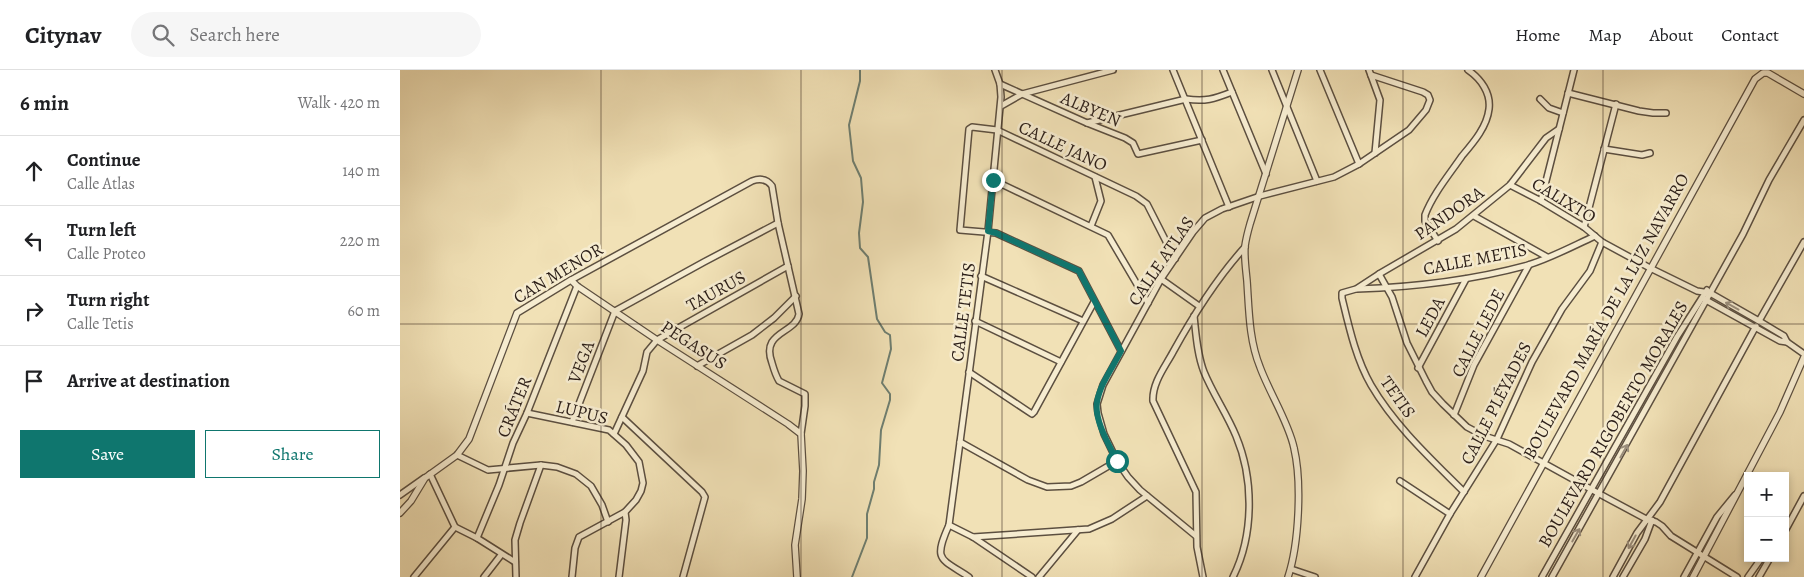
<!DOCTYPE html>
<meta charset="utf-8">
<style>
:root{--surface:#fff;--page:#f6f6f6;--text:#202124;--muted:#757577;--line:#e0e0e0;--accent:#0f766e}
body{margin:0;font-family:Alegreya,serif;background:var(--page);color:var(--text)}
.controls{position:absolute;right:15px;bottom:15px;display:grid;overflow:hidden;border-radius:0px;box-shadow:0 2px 8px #0003}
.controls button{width:45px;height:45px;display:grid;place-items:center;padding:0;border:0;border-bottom:1px solid var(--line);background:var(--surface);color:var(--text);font:25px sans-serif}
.stop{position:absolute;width:15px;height:15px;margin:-11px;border:4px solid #0f766e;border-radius:50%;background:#fff}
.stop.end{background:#0f766e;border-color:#fff;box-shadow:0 1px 5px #0008}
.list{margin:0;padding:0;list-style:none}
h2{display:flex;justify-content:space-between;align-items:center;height:65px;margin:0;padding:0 20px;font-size:21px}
h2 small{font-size:16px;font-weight:400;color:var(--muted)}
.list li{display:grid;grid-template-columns:32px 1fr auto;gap:15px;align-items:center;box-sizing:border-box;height:70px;padding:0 20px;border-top:1px solid var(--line)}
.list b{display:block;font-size:19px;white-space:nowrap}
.list p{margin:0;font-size:16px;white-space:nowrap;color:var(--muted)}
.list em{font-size:16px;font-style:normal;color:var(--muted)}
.actions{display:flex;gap:10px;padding:15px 20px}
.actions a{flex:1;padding:11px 0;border:1px solid var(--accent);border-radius:0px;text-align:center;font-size:18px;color:var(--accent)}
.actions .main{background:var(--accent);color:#fff}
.icon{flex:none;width:28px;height:28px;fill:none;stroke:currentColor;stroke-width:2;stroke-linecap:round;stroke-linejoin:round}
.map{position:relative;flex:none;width:1404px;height:507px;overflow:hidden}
header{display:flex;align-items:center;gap:30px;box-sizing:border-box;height:70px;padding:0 25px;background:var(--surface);border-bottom:1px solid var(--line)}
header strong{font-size:24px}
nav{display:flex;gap:28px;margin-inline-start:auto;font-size:18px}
.search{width:350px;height:45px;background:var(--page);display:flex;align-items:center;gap:12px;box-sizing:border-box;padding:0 18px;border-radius:28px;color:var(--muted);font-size:19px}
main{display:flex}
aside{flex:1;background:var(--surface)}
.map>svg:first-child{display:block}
</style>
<header>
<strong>Citynav</strong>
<div class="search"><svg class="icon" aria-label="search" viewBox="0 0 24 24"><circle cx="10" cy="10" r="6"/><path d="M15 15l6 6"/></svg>Search here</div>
<nav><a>Home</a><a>Map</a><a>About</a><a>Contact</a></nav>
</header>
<main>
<aside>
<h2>6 min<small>Walk · 420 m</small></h2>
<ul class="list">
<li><svg class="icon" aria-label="ahead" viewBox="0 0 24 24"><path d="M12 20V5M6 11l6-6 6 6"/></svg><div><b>Continue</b><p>Calle Atlas</p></div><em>140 m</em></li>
<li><svg class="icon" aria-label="left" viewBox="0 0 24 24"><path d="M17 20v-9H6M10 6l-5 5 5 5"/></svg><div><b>Turn left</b><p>Calle Proteo</p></div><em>220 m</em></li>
<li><svg class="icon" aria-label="right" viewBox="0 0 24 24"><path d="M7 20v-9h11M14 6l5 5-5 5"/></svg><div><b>Turn right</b><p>Calle Tetis</p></div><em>60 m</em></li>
<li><svg class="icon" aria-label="arrive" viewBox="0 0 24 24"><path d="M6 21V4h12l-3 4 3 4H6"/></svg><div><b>Arrive at destination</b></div></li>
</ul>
<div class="actions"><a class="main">Save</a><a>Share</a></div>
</aside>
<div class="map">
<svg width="1404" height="507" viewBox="0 0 1404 507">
<rect width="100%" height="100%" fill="#f1e1b6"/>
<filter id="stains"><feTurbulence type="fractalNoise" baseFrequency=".004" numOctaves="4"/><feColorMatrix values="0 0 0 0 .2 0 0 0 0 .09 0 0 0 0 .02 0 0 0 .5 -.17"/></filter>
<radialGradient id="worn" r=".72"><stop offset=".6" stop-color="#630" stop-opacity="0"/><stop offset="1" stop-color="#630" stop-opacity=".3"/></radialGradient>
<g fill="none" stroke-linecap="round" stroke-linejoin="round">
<path stroke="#6e7e70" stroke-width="2" d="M452,507L467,468V444L474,419V412L479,395L481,360L490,330V324L482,313L491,279L490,265L485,262L477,249L468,187L460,178L459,163L463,132L461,108L453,91L449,55L460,11V0"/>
<g stroke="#5c4f40" stroke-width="8">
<g id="minor">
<path d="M773,0L829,137"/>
<path d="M823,0L866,104"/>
<path d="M872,0L917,111"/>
<path d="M920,0L959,94"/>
<path d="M969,0L980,30L975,83"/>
<path d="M600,14L687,53L725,68L733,73L738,84L802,70"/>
<path d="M1168,23L1239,41L1253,43H1266"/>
<path d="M1140,29L1149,38L1163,43"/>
<path d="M601,36L622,24L713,0"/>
<path d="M687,53L786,29C805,32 814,29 832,22"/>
<path d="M1204,79L1242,85L1250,83"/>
<path d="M593,110L708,165L748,233"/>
<path d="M1110,115L1141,131L1184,157L1202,172L1250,198L1297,221L1310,223L1359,251L1384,266L1387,272L1404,284"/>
<path d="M1141,131L1174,0"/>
<path d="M1074,146L1147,187"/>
<path d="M691,156L701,131L695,107"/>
<path d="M1184,157L1216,34"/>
<path d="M1038,171L1025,151V145C1033,124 1049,105 1062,86C1073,73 1087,57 1089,39C1091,23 1081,9 1068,0"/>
<path d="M979,204L992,227L1007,273L1026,311L1032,322L1043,334L1067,357L1084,366L1109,374L1207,428L1248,450L1256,452L1262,456L1271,466L1337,507"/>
<path d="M581,206L683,251"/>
<path d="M761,209L799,236"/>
<path d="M171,210L352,111C360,108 367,109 372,116L378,153L399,244C396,264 360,261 372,293C374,300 376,306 379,311L405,324V336L401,364"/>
<path d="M957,219C1014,217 1073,210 1128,195C1151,188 1173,176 1195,166"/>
<path d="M1304,229L1380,271L1387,272"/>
<path d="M794,246C796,264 797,284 804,302C813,324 827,344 836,366C854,409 854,465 833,507"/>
<path d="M575,251L661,292"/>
<path d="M1359,251L1404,172"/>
<path d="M721,281L679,201L596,163L560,160L569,59L572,57L597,60L736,126L747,134L775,189"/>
<path d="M297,296L352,265L374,248L396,226"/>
<path d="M1018,298L1066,209"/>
<path d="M569,302L632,344L634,342L694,232"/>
<path d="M127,343L209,360L226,375L239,392L243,413L241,421L236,430L225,442L226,450L219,507"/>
<path d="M1054,345L1074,295L1129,195"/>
<path d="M222,347L302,422L305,427L283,507"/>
<path d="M172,352L215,241L304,192L378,153"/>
<path d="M214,364L243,301L247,282L257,270L388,196"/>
<path d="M560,372L628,410L647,417L671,416L681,412L717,391"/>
<path d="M57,385L88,400L141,395L157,397L176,404L191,416L202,435L208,452"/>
<path d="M30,404L55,457L77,468L115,492"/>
<path d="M1000,411L1050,444"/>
<path d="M1064,422C1031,389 995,356 971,315C956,289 949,257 942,228V223L956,219L979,204L1056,159L1110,115L1146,68L1159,59"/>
<path d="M0,425L24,408"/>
<path d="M549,455L573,467L632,507"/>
<path d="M1385,461L1404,426"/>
<path d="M796,466L740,420L728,407L717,391L704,364L698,343L697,334L703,315L761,209L793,162L805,148L822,139L860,126L934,107L959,94L1009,60L1026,40L1030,30L1028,25L1023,22L971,5"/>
<path d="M573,467L689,459L712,449L747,426"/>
<path d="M77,468L99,415L113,373L127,343L177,216"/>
<path d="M891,499L915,507"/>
<path d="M14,507L55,457"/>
<path d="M84,507L101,485"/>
<path d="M116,507L115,470L120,453L141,395"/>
<path d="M172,507L175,478L179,467L225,442"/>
<path d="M569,507C540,488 533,491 549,455L588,161L601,27L600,14L595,0"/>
<path d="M639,507L678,460"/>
<path d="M803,507L797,477L796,422L753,331C752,313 765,297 773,282C794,244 816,209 845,177"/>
<path d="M1015,507L1050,444L1097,369L1132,292L1162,239L1190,201L1202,172"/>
<path d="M1142,507L1277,267L1307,220"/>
<path d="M1152,507L1343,164L1369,110L1404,50"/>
<path d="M1213,507L1237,463L1260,432L1356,256"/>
<path d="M1223,507L1245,469L1252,450"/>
<path d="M1284,507L1317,447L1335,425"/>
<path d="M1348,507L1360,490"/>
<path d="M1359,507L1370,488"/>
</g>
</g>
<g stroke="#5c4f40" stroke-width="8">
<g id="tertiary">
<path d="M0,443L11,431L25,408L57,385L69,369L117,243L171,210L177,216L257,270L388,354L401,364L403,401L402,429L395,475L397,507"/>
<path d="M888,507C899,474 902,412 894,378C889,353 869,322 860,297C849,270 849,240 847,211C846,200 844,187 845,176C846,169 848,161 850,154L898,0"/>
<path d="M1081,507L1355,9L1363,3H1368L1404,24"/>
<path d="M1293,507L1380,342L1404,287"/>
</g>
</g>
<use href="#minor" stroke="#f6ecd0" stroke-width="5"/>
<use href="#tertiary" stroke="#f6ecd0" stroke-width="5.5"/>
</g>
<defs><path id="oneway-shaft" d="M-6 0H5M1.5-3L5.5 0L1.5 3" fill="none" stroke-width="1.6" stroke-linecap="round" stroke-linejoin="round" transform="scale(1.25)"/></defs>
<g stroke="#9b8f7d">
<use href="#oneway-shaft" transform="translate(1332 236) rotate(-151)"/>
<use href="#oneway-shaft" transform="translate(1224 381) rotate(-61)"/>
<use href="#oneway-shaft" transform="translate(1176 465) rotate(-60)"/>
<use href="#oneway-shaft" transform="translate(1232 472) rotate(119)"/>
</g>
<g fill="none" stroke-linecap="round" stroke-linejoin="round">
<path stroke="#0f766e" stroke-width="6" d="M593,110L588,161L596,163L679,201L721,281C713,297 700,314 697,332C694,350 709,375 717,391"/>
</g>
<path fill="none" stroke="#2b1e18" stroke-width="1" stroke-opacity="0.55" d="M201,0V507M401,0V507M602,0V507M802,0V507M1003,0V507M1203,0V507M0,254H1404"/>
<g text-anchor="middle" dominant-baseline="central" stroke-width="5" stroke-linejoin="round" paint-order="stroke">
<g font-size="18" fill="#2b1e18" stroke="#f6ecd0">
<text transform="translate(691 39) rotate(23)">ALBYEN</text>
<text transform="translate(663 76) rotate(25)">CALLE JANO</text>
<text transform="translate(1164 130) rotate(31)">CALIXTO</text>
<text transform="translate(1049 143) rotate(-35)">PANDORA</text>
<text transform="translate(1075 189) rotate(-11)">CALLE METIS</text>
<text transform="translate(761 191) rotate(-56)">CALLE ATLAS</text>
<text transform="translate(158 203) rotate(-31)">CAN MENOR</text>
<text transform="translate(316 221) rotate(-29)">TAURUS</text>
<text transform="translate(563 242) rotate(-83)">CALLE TETIS</text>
<text transform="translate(1206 246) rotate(-61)">BOULEVARD MARÍA DE LA LUZ NAVARRO</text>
<text transform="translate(1030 247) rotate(-62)">LEDA</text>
<text transform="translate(1078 263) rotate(-63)">CALLE LEDE</text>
<text transform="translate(294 275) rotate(33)">PEGASUS</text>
<text transform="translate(181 292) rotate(-69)">VEGA</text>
<text transform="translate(998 327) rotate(55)">TETIS</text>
<text transform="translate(1096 333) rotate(-63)">CALLE PLÉYADES</text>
<text transform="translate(114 337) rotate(-68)">CRÁTER</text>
<text transform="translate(182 342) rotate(14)">LUPUS</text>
<text transform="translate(1213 354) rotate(-60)">BOULEVARD RIGOBERTO MORALES</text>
</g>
</g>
<rect width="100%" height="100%" filter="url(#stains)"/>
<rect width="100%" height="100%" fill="url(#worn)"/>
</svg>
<div class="controls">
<button>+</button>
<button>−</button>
</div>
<div class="stop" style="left:717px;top:391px"></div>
<div class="stop end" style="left:593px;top:110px"></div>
</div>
</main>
